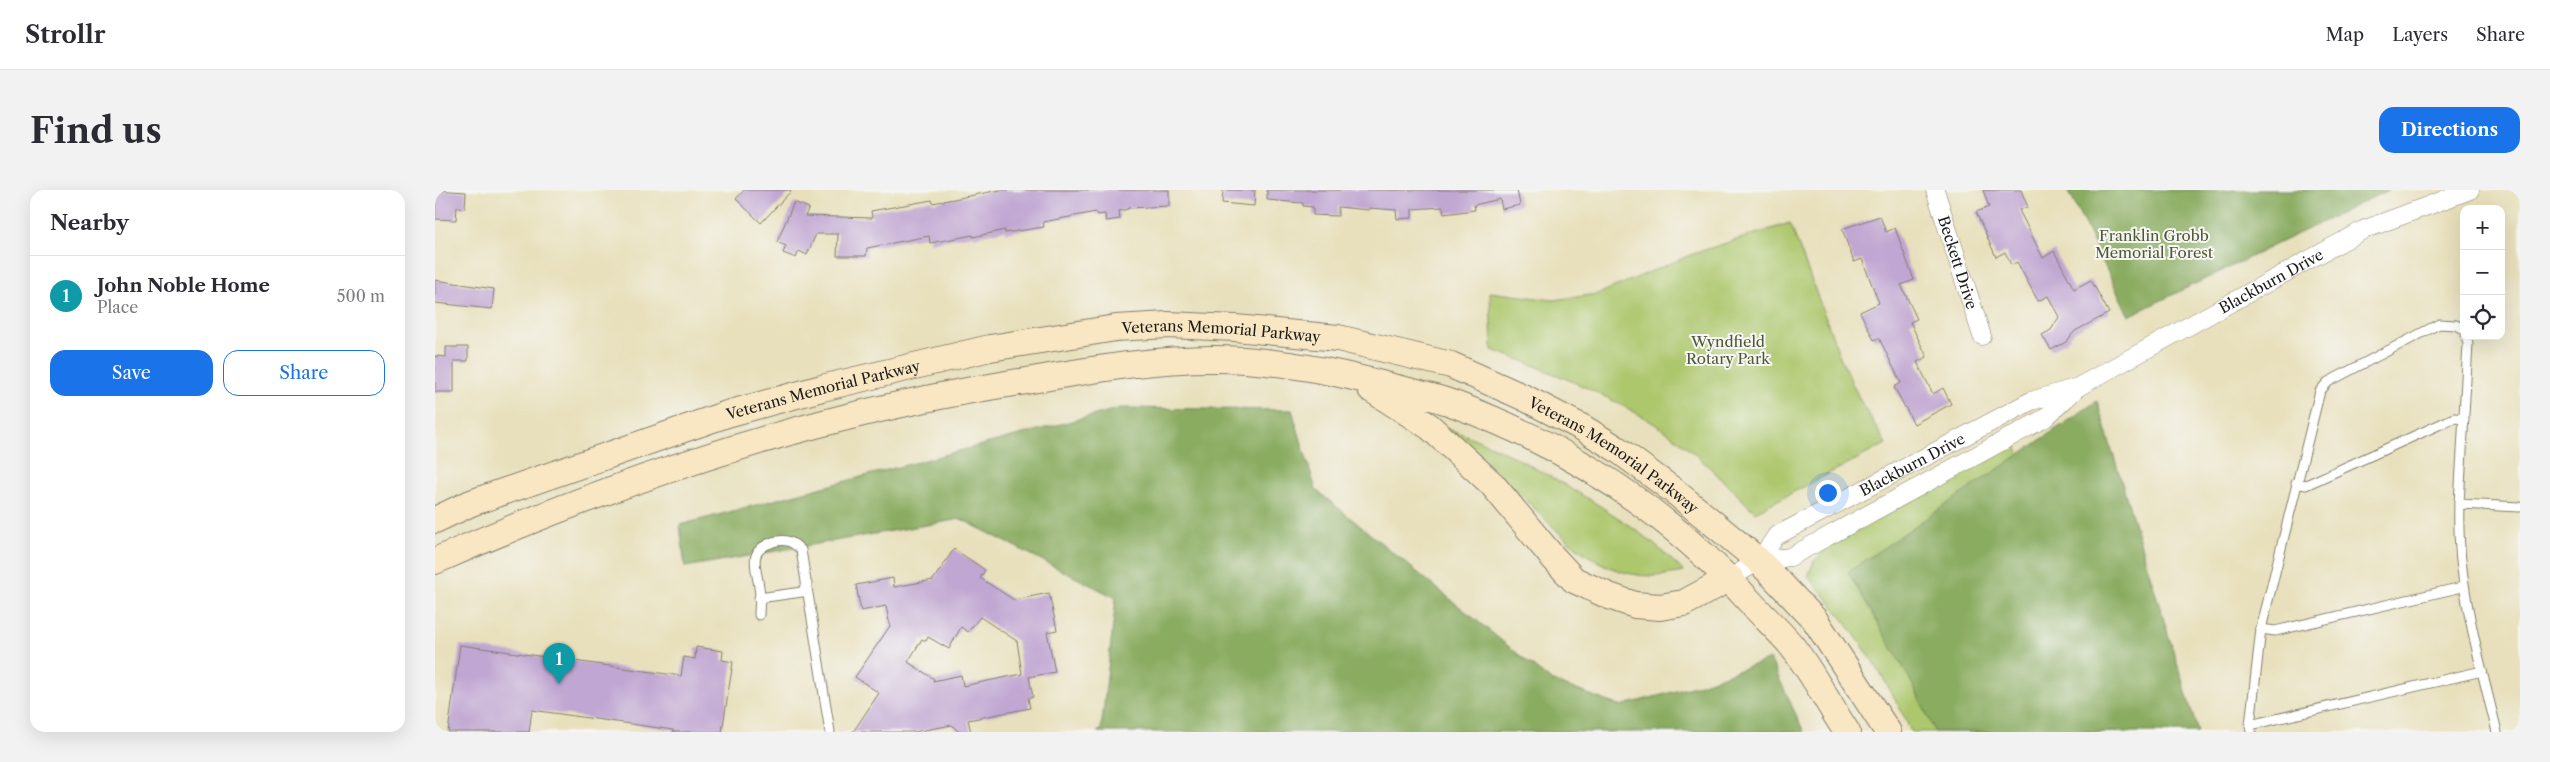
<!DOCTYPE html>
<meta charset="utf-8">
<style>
:root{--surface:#fff;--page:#f2f2f3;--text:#2b2b33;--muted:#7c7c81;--line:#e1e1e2;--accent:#1a73e8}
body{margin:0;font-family:"Libre Caslon Text",serif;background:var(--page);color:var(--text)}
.controls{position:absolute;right:15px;top:15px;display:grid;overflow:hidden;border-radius:10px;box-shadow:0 5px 20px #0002}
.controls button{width:45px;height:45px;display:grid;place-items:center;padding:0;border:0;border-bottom:1px solid var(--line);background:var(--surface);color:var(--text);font:25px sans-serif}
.you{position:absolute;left:1392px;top:302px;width:18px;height:18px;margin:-12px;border:4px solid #fff;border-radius:50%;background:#1a73e8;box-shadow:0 0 0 8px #1a73e833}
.badge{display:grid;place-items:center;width:32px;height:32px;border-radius:50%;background:var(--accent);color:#fff;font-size:16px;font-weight:700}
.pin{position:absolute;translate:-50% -41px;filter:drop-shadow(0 1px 2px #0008)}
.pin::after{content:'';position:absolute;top:26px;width:18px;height:15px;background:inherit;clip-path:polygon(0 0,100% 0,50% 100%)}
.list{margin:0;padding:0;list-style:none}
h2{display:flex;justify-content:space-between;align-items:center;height:65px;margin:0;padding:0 20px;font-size:21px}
h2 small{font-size:16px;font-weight:400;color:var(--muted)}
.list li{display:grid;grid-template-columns:32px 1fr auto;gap:15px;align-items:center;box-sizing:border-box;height:80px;padding:0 20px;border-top:1px solid var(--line)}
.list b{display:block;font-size:19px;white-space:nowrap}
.list p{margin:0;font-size:16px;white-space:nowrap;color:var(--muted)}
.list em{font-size:16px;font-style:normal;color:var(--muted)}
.actions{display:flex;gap:10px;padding:15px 20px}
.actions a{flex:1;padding:11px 0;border:1px solid var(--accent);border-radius:15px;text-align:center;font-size:18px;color:var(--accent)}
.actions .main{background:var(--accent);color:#fff}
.icon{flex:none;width:28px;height:28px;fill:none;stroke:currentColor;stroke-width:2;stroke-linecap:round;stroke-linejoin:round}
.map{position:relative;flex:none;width:2085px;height:542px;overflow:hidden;border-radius:15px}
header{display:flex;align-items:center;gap:30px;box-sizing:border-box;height:70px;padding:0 25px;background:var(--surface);border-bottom:1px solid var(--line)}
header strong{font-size:24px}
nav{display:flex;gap:28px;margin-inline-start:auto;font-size:18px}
.intro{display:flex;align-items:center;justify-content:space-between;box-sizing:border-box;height:120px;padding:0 30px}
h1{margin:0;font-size:35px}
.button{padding:12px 22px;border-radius:15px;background:var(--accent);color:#fff;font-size:18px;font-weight:700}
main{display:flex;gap:30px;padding:0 30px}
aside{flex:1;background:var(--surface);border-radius:15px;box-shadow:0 5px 20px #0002}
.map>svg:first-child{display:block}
</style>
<header>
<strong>Strollr</strong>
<nav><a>Map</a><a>Layers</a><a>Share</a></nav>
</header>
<div class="intro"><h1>Find us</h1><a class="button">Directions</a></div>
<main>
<aside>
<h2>Nearby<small></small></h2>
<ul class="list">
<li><span class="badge" style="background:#0f9aa8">1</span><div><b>John Noble Home</b><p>Place</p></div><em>500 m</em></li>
</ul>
<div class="actions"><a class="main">Save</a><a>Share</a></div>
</aside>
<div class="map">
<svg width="2085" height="542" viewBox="0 0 2085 542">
<rect width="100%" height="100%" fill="#f6f6f2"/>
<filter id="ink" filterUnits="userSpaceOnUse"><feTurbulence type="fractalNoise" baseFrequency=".02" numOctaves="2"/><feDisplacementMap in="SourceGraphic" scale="10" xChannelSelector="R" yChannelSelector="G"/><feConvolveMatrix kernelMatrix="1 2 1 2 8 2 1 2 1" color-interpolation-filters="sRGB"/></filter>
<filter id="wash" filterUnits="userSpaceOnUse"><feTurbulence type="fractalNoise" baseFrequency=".0096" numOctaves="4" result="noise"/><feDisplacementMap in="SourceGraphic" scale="20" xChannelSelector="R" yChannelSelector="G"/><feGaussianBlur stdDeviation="1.12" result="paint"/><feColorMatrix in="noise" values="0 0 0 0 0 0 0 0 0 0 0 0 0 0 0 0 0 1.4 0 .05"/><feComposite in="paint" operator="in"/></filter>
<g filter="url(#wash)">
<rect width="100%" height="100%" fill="#e8e0bc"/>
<g fill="#adc76d" stroke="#647244">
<path d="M1355,33L1406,169L1425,210L1451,254L1320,322C1294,297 1268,269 1239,247C1191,212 1114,180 1057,160L1055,102L1118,110L1163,104L1260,63Z"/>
<path d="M1012,239C1049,250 1082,268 1116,287C1163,314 1211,342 1249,382C1239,383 1229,386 1219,386C1155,387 1116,333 1075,294C1056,275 1034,256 1012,239Z"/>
<path d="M1580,252L1684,542H1476C1452,486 1413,432 1373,386L1379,371L1393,357Z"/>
</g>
<g fill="#8aac60" stroke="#53643e">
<path d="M1633,0H1953L1694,126Z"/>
<path d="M1662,211L1763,542H1500L1475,489L1413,382Z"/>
<path d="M686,218L857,220L881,300L1115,490L1185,516L1260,496L1335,469L1369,542H662L666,540L681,408L526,329L250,377L245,335Z"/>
</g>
<g id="blocks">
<g fill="#c0a6d2" fill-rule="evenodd">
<path d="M0,0L31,2L30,18L22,17L21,30L0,29Z"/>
<path d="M309,0H357L326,33L301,9Z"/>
<path d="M565,0H734V16L693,18V19L684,21L685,29L671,31L670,24L662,25L661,22L608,32L609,37L570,43V40L538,47V45L495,53L494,46L432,58L431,66H402L403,44H381L372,65L364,61L361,68L348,63L351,56L342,52L359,12L374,18L370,26L437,28L436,21L497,10L498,13Z"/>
<path d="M788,0H820L819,16L787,13Z"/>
<path d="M832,0H1082L1085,15L1067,19L1065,9L1039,15L1040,20L1009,24L1008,17L977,19V28L962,29L961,20L934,18V20L903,17V26L878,25V17L868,16V13L832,10Z"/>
<path d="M1548,0H1586L1593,17L1584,20L1608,68L1619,61L1639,99L1656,90L1674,123L1640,141L1631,152L1616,160L1607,145L1616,140L1624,127L1613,106L1603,111L1582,72L1576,75L1570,62L1561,67L1541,22L1554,17Z"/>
<path d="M1445,26L1451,42L1460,38L1479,90L1466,95L1482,129L1475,132L1492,167L1482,172L1498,204L1508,198L1516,214L1479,234L1459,197L1466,193L1444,148L1439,150L1425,122L1444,113L1427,69L1419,72L1407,39Z"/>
<path d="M0,90L59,99L57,119L0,113Z"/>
<path d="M11,157H33V171H19V202H0V166L11,167Z"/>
<path d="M519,359L550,380L545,388L579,410L614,403L622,440L612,442L620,482L594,487L598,507L593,508L595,518L533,530L536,542H524L517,535L479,542H418L444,503L420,487L455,436L451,416L426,421L421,395L458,388L459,397L498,390ZM545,427L582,451L587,484L528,496L526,485L498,491L499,489L473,472L487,449L491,451L493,447L514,459L526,437L533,442Z"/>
<path d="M25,455L246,486L249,467L260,469L261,457L288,461L287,470L298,472L287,542H238V540L97,520L94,542H13Z"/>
</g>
</g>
</g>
<g filter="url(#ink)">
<use href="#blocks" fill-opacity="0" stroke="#827e6c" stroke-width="1"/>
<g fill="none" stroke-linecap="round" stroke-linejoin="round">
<g stroke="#827e6c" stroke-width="11">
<g id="service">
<path d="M2031,146L2033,154L2024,314L2085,317"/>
<path d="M1861,293L1871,295L2019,228L2029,229"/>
<path d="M2024,314C2021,392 2044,467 2062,542"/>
<path d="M324,408L367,402L372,394"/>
<path d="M324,425C324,416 326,406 324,397C321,375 312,361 338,352C351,348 358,352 366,360L395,542"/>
<path d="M1826,439L1840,441L2027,397"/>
<path d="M1815,535L2047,481"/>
<path d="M1816,542L1815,535L1826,439L1885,201L1893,192L2004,134L2021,135L2029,139"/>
</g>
</g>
<g stroke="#827e6c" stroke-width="19">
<g id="minor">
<path id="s1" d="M1500,0L1547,146"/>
<path id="s2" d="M1324,371L1341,346L1596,211L1643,197L1928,40L2035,0"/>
<path d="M1295,388L1324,371L1355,367L1610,228L1641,199"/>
</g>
</g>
<g stroke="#827e6c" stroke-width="28">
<g id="secondary">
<path d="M936,199L995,237L1057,294L1115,364L1139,390L1174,406L1200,415L1225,417L1249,413L1295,388"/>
<path id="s3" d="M0,330L36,313L292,224L387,198L555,158L681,138L733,135L800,138L903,148L1016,175L1090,208L1148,238L1182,259L1239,301L1324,371L1380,430L1453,542"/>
<path d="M0,371C181,291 371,227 566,195C636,184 707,169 778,169C836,169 894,180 950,195C973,201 997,206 1019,214C1136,257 1235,322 1318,415C1330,428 1344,441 1356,455C1377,481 1393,514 1412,542"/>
</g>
</g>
<use href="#service" stroke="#fff" stroke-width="9"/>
<use href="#minor" stroke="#fff" stroke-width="18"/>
<use href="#secondary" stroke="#f9e7c3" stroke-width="26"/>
</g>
</g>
<g text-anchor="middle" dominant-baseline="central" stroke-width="4" stroke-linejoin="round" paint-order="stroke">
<g font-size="15" fill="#4f5838" stroke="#f6f6f2">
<text x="1719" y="45">Franklin Grobb<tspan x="1719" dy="17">Memorial Forest</tspan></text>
<text x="1293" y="151">Wyndfield<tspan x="1293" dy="17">Rotary Park</tspan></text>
</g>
<g font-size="15" fill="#1c1c1c" stroke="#f6f6f2">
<text stroke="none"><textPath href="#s1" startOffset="76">Beckett Drive</textPath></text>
<text stroke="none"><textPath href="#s2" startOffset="588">Blackburn Drive</textPath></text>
<text stroke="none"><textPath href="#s3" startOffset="815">Veterans Memorial Parkway</textPath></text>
<text stroke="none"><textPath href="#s3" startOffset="410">Veterans Memorial Parkway</textPath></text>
<text stroke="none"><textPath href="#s3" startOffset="1235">Veterans Memorial Parkway</textPath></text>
<text stroke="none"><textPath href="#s2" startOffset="184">Blackburn Drive</textPath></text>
</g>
</g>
</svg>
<div class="controls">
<button>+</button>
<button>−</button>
<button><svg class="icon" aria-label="locate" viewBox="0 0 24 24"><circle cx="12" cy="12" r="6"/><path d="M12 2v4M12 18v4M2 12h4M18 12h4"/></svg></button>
</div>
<div class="you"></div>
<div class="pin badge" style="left:124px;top:494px;background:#0f9aa8">1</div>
</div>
</main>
